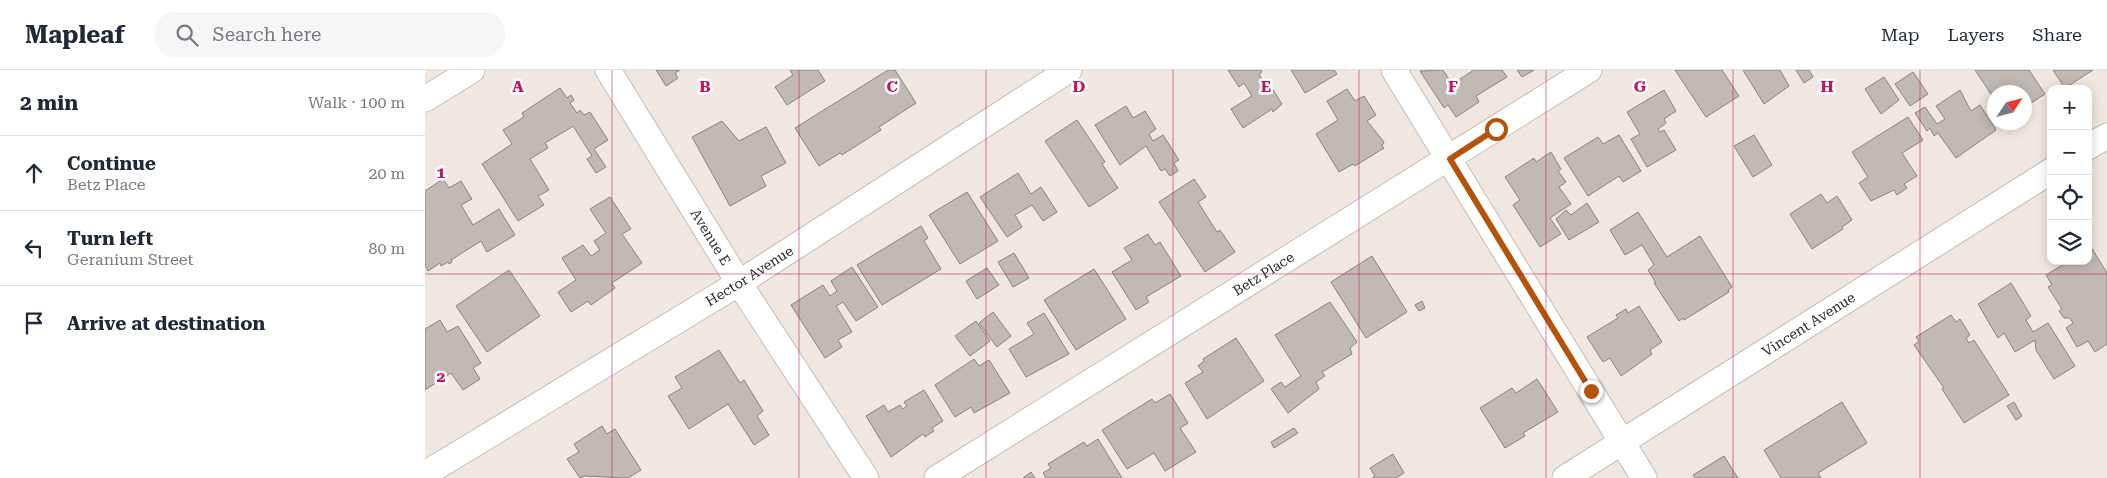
<!DOCTYPE html>
<meta charset="utf-8">
<style>
:root{--surface:#fff;--page:#f6f6f7;--text:#1f2937;--muted:#747a83;--line:#e0e1e3}
body{margin:0;font-family:"Roboto Serif",serif;background:var(--page);color:var(--text)}
.controls{position:absolute;right:15px;top:15px;display:grid;overflow:hidden;border-radius:10px;box-shadow:0 2px 12px #0003}
.controls button{width:45px;height:45px;display:grid;place-items:center;padding:0;border:0;border-bottom:1px solid var(--line);background:var(--surface);color:var(--text);font:25px sans-serif}
.compass{position:absolute;left:1562px;top:15px;width:45px;height:45px;border-radius:50%;background:var(--surface);box-shadow:0 2px 12px #0003;rotate:54deg}
.stop{position:absolute;width:15px;height:15px;margin:-11px;border:4px solid #b45309;border-radius:50%;background:#fff}
.stop.end{background:#b45309;border-color:#fff;box-shadow:0 1px 5px #0008}
.list{margin:0;padding:0;list-style:none}
h2{display:flex;justify-content:space-between;align-items:center;height:65px;margin:0;padding:0 20px;font-size:21px}
h2 small{font-size:16px;font-weight:400;color:var(--muted)}
.list li{display:grid;grid-template-columns:32px 1fr auto;gap:15px;align-items:center;box-sizing:border-box;height:75px;padding:0 20px;border-top:1px solid var(--line)}
.list b{display:block;font-size:19px;white-space:nowrap}
.list p{margin:0;font-size:16px;white-space:nowrap;color:var(--muted)}
.list em{font-size:16px;font-style:normal;color:var(--muted)}
.icon{flex:none;width:28px;height:28px;fill:none;stroke:currentColor;stroke-width:2;stroke-linecap:round;stroke-linejoin:round}
.map{position:relative;flex:none;width:1682px;height:408px;overflow:hidden}
header{display:flex;align-items:center;gap:30px;box-sizing:border-box;height:70px;padding:0 25px;background:var(--surface);border-bottom:1px solid var(--line)}
header strong{font-size:24px}
nav{display:flex;gap:28px;margin-inline-start:auto;font-size:18px}
.search{width:350px;height:45px;background:var(--page);display:flex;align-items:center;gap:12px;box-sizing:border-box;padding:0 18px;border-radius:20px;color:var(--muted);font-size:19px}
main{display:flex}
aside{flex:1;background:var(--surface)}
.map>svg:first-child{display:block}
</style>
<header>
<strong>Mapleaf</strong>
<div class="search"><svg class="icon" aria-label="search" viewBox="0 0 24 24"><circle cx="10" cy="10" r="6"/><path d="M15 15l6 6"/></svg>Search here</div>
<nav><a>Map</a><a>Layers</a><a>Share</a></nav>
</header>
<main>
<aside>
<h2>2 min<small>Walk · 100 m</small></h2>
<ul class="list">
<li><svg class="icon" aria-label="ahead" viewBox="0 0 24 24"><path d="M12 20V5M6 11l6-6 6 6"/></svg><div><b>Continue</b><p>Betz Place</p></div><em>20 m</em></li>
<li><svg class="icon" aria-label="left" viewBox="0 0 24 24"><path d="M17 20v-9H6M10 6l-5 5 5 5"/></svg><div><b>Turn left</b><p>Geranium Street</p></div><em>80 m</em></li>
<li><svg class="icon" aria-label="arrive" viewBox="0 0 24 24"><path d="M6 21V4h12l-3 4 3 4H6"/></svg><div><b>Arrive at destination</b></div></li>
</ul>
</aside>
<div class="map">
<svg width="1682" height="408" viewBox="0 0 1682 408">
<rect width="100%" height="100%" fill="#efe7e0"/>
<g fill="#c1b9b3" stroke="#8a837c">
<path d="M231,0H255L250,3L253,8L241,16Z"/>
<path d="M365,0H393L400,11L362,35L350,17L368,5Z"/>
<path d="M463,0H470L491,33L454,57L456,60L417,85L415,83L394,96L370,58Z"/>
<path d="M803,0H836L837,2L834,4L842,17L845,15L857,34L848,42L847,39L818,58L806,39L827,26L819,13L814,17Z"/>
<path d="M866,0H909L912,4L880,23Z"/>
<path d="M1018,0L1027,14L1049,0H1077L1082,7L1051,26L1054,32L1031,47L1023,35L1019,38L995,1Z"/>
<path d="M1092,0H1109L1097,7Z"/>
<path d="M1250,0H1297L1314,26L1281,47Z"/>
<path d="M1318,0H1355L1364,16L1339,34Z"/>
<path d="M1371,0H1384L1388,7L1379,13Z"/>
<path d="M1550,0H1604L1620,24L1600,37V22H1570V30Z"/>
<path d="M1628,0H1668L1640,18Z"/>
<path d="M1488,2L1503,24L1485,36L1470,14Z"/>
<path d="M1459,7L1474,30L1456,44L1440,19Z"/>
<path d="M135,18L142,28L146,25L149,30L145,33L152,43L155,40L159,45L165,42L183,70L169,79L181,97L171,103L162,89L167,86L148,56L147,57L120,73L123,78L105,89L124,120L113,126L119,135L93,151L57,94L87,74L78,60L99,47L97,43Z"/>
<path d="M922,19L930,31L939,26L951,45L942,51L959,72L957,76L959,78L930,96L928,94L914,102L891,64L913,50L902,31Z"/>
<path d="M1239,20L1251,41L1239,49L1241,53L1233,59L1235,62L1239,60L1251,80L1222,97L1206,69L1215,64L1202,42Z"/>
<path d="M1535,20L1546,41L1555,35L1571,60L1531,88L1513,63L1509,66L1505,58L1502,61L1490,43L1500,37L1512,54L1520,49L1511,36Z"/>
<path d="M701,36L708,48L720,41L731,59L724,64L728,71L738,65L754,90L749,93L753,101L745,106L740,99L736,101L721,76L695,95L670,55Z"/>
<path d="M1483,47L1498,70L1477,83L1492,106L1479,114L1482,118L1472,125L1469,120L1446,131L1434,113L1443,107L1427,82Z"/>
<path d="M652,50L680,92L677,94L693,118L664,137L620,71Z"/>
<path d="M297,51L314,71L341,57L361,93L336,106L341,116L305,136L267,67Z"/>
<path d="M1194,65L1216,101L1198,112L1194,106L1163,126L1139,88L1173,67L1178,74Z"/>
<path d="M1329,65L1347,95L1328,107L1309,76Z"/>
<path d="M1126,82L1136,99L1133,101L1141,112L1134,117L1146,134L1125,148L1136,164L1115,177L1088,135L1095,130L1080,107L1109,88L1111,92Z"/>
<path d="M593,103L606,124L616,117L632,142L618,151L607,135L590,145L597,157L582,167L555,127Z"/>
<path d="M18,109L24,118L36,111L47,129L36,135L48,155L74,139L90,165L62,182L56,171L26,190L27,192L24,194L23,192L16,196L15,193L3,201L0,195V121Z"/>
<path d="M769,109L781,127L773,132L792,162L795,160L810,182L780,202L734,132Z"/>
<path d="M542,122L573,171L535,194L504,145Z"/>
<path d="M1396,124L1402,133L1412,126L1427,150L1417,157L1418,159L1387,179L1365,144Z"/>
<path d="M185,127L206,159L197,164L217,193L187,213L190,218L166,235L163,231L146,242L133,222L151,210L137,188L158,175L166,186L175,180L169,171L181,163L165,139Z"/>
<path d="M1162,133L1174,152L1144,170L1131,149L1141,140L1146,145Z"/>
<path d="M1213,142L1242,187L1275,166L1307,217L1303,220L1304,222L1259,250L1258,248L1254,251L1229,213H1231L1223,200L1229,195L1217,175L1200,185L1185,160Z"/>
<path d="M496,156L503,168L499,171L516,199L457,235L432,195Z"/>
<path d="M723,164L730,175L735,172L756,206L721,227L724,232L711,240L687,202L707,190L699,178Z"/>
<path d="M1666,177L1682,203V274L1670,282L1663,271L1652,277L1641,258L1648,253L1645,248H1639L1634,241L1637,239L1623,217L1627,215L1621,205L1644,191H1663V179Z"/>
<path d="M589,183L604,208L588,217L573,192Z"/>
<path d="M947,186L982,242L941,268L906,212Z"/>
<path d="M427,197L453,237L431,251L418,232L411,236L427,262L413,270L417,277L400,288L366,235L398,215L405,226L412,221L406,211Z"/>
<path d="M562,198L574,215L552,229L541,211Z"/>
<path d="M669,199L701,249L651,280L619,230Z"/>
<path d="M84,200L115,246L62,282L31,236Z"/>
<path d="M1586,213L1606,246L1601,250L1608,262L1623,253L1650,296L1629,309L1611,280L1610,270L1590,282L1579,263L1573,268L1553,234Z"/>
<path d="M997,231L1000,238L994,241L990,235Z"/>
<path d="M905,232L932,272L925,278L927,284L897,302L900,306L891,312L894,319L863,343L846,319L856,312L860,317L876,306L850,265Z"/>
<path d="M1214,236L1237,272L1225,280L1227,284L1196,306L1185,288L1178,292L1162,267L1193,248L1191,245L1201,239L1203,243Z"/>
<path d="M568,242L586,266L572,277L554,253Z"/>
<path d="M619,243L644,284L601,307L584,279L609,264L602,253Z"/>
<path d="M1526,245L1531,252L1535,249L1545,265L1541,268L1544,273L1549,270L1584,325L1539,353L1517,319L1519,318L1489,275L1494,271L1491,267Z"/>
<path d="M15,250L22,262L33,256L56,293L48,298L55,309L38,320L26,303L0,320V259Z"/>
<path d="M551,251L565,271L545,286L530,266Z"/>
<path d="M811,268L839,311L782,349L760,313L778,302L773,296L779,291L778,289Z"/>
<path d="M294,280L315,313L319,310L338,341L332,346L344,365L329,375L303,334L264,359L243,326L257,318L250,307Z"/>
<path d="M549,289L554,296L564,290L585,323L549,343L546,337L530,347L510,315Z"/>
<path d="M1112,309L1133,342L1098,363L1100,366L1080,378L1055,338L1087,318L1091,323Z"/>
<path d="M499,320L518,351L507,358L509,361L500,367L498,364L466,387L441,346L459,335L463,342L475,335L478,339L482,336L479,332Z"/>
<path d="M745,324L763,353L755,358L771,382L740,401L729,383L702,399L677,360L727,329L730,333Z"/>
<path d="M1417,332L1442,373L1393,403L1396,408H1356L1339,380Z"/>
<path d="M1589,332L1597,346L1591,350L1582,336Z"/>
<path d="M177,356L182,364L190,359L216,400L203,408L159,406L155,408L142,389L154,382L149,374Z"/>
<path d="M869,358L873,363L849,378L846,372Z"/>
<path d="M673,369L697,408H621L618,403L626,398L623,394L659,372L662,376Z"/>
<path d="M968,384L979,403L971,408H947L950,406L945,398Z"/>
<path d="M1299,386L1313,408H1270L1268,405Z"/>
<path d="M606,402L610,408H598Z"/>
</g>
<g fill="none" stroke-linecap="round" stroke-linejoin="round">
<g stroke="#c4bcb5" stroke-width="27">
<g id="minor">
<path id="s1" d="M183,0L314,213L441,408"/>
<path d="M969,0L1219,408"/>
<path d="M0,29L47,0"/>
<path d="M1663,77L1682,66"/>
<path id="s2" d="M0,404L314,213L644,0"/>
<path id="s3" d="M512,408L1164,0"/>
<path id="s4" d="M1140,408L1626,101"/>
</g>
</g>
<use href="#minor" stroke="#fff" stroke-width="25"/>
</g>
<g fill="none" stroke-linecap="round" stroke-linejoin="round">
<path stroke="#b45309" stroke-width="6" d="M1071,59L1025,89L1166,321"/>
</g>
<path fill="none" stroke="#c2185b" stroke-width="1" stroke-opacity="0.55" d="M187,0V408M374,0V408M561,0V408M748,0V408M934,0V408M1121,0V408M1308,0V408M1495,0V408M0,204H1682"/>
<g text-anchor="middle" dominant-baseline="central" stroke-width="5" stroke-linejoin="round" paint-order="stroke">
<g font-size="14" fill="#2d2a27" stroke="#fff">
<text stroke="none"><textPath href="#s1" startOffset="196">Avenue E</textPath></text>
<text stroke="none"><textPath href="#s3" startOffset="385">Betz Place</textPath></text>
<text stroke="none"><textPath href="#s2" startOffset="380">Hector Avenue</textPath></text>
<text stroke="none"><textPath href="#s4" startOffset="288">Vincent Avenue</textPath></text>
</g>
</g>
<g font-size="16" text-anchor="middle" font-weight="bold" fill="#c2185b" stroke="#fff" stroke-width="5" stroke-linejoin="round" paint-order="stroke">
<text x="93" y="22">A</text>
<text x="280" y="22">B</text>
<text x="467" y="22">C</text>
<text x="654" y="22">D</text>
<text x="841" y="22">E</text>
<text x="1028" y="22">F</text>
<text x="1215" y="22">G</text>
<text x="1402" y="22">H</text>
<text x="16" y="108">1</text>
<text x="16" y="312">2</text>
</g>
</svg>
<div class="controls">
<button>+</button>
<button>−</button>
<button><svg class="icon" aria-label="locate" viewBox="0 0 24 24"><circle cx="12" cy="12" r="6"/><path d="M12 2v4M12 18v4M2 12h4M18 12h4"/></svg></button>
<button><svg class="icon" aria-label="layers" viewBox="0 0 24 24"><path d="M12 4l9 5-9 5-9-5zM3 14l9 5 9-5"/></svg></button>
</div>
<svg class="compass" viewBox="-18 -18 36 36"><path d="M0-13l5 13h-10z" fill="#e53935"/><path d="M0 13l5-13h-10z" fill="#747a83"/></svg>
<div class="stop" style="left:1071px;top:59px"></div>
<div class="stop end" style="left:1166px;top:321px"></div>
</div>
</main>
